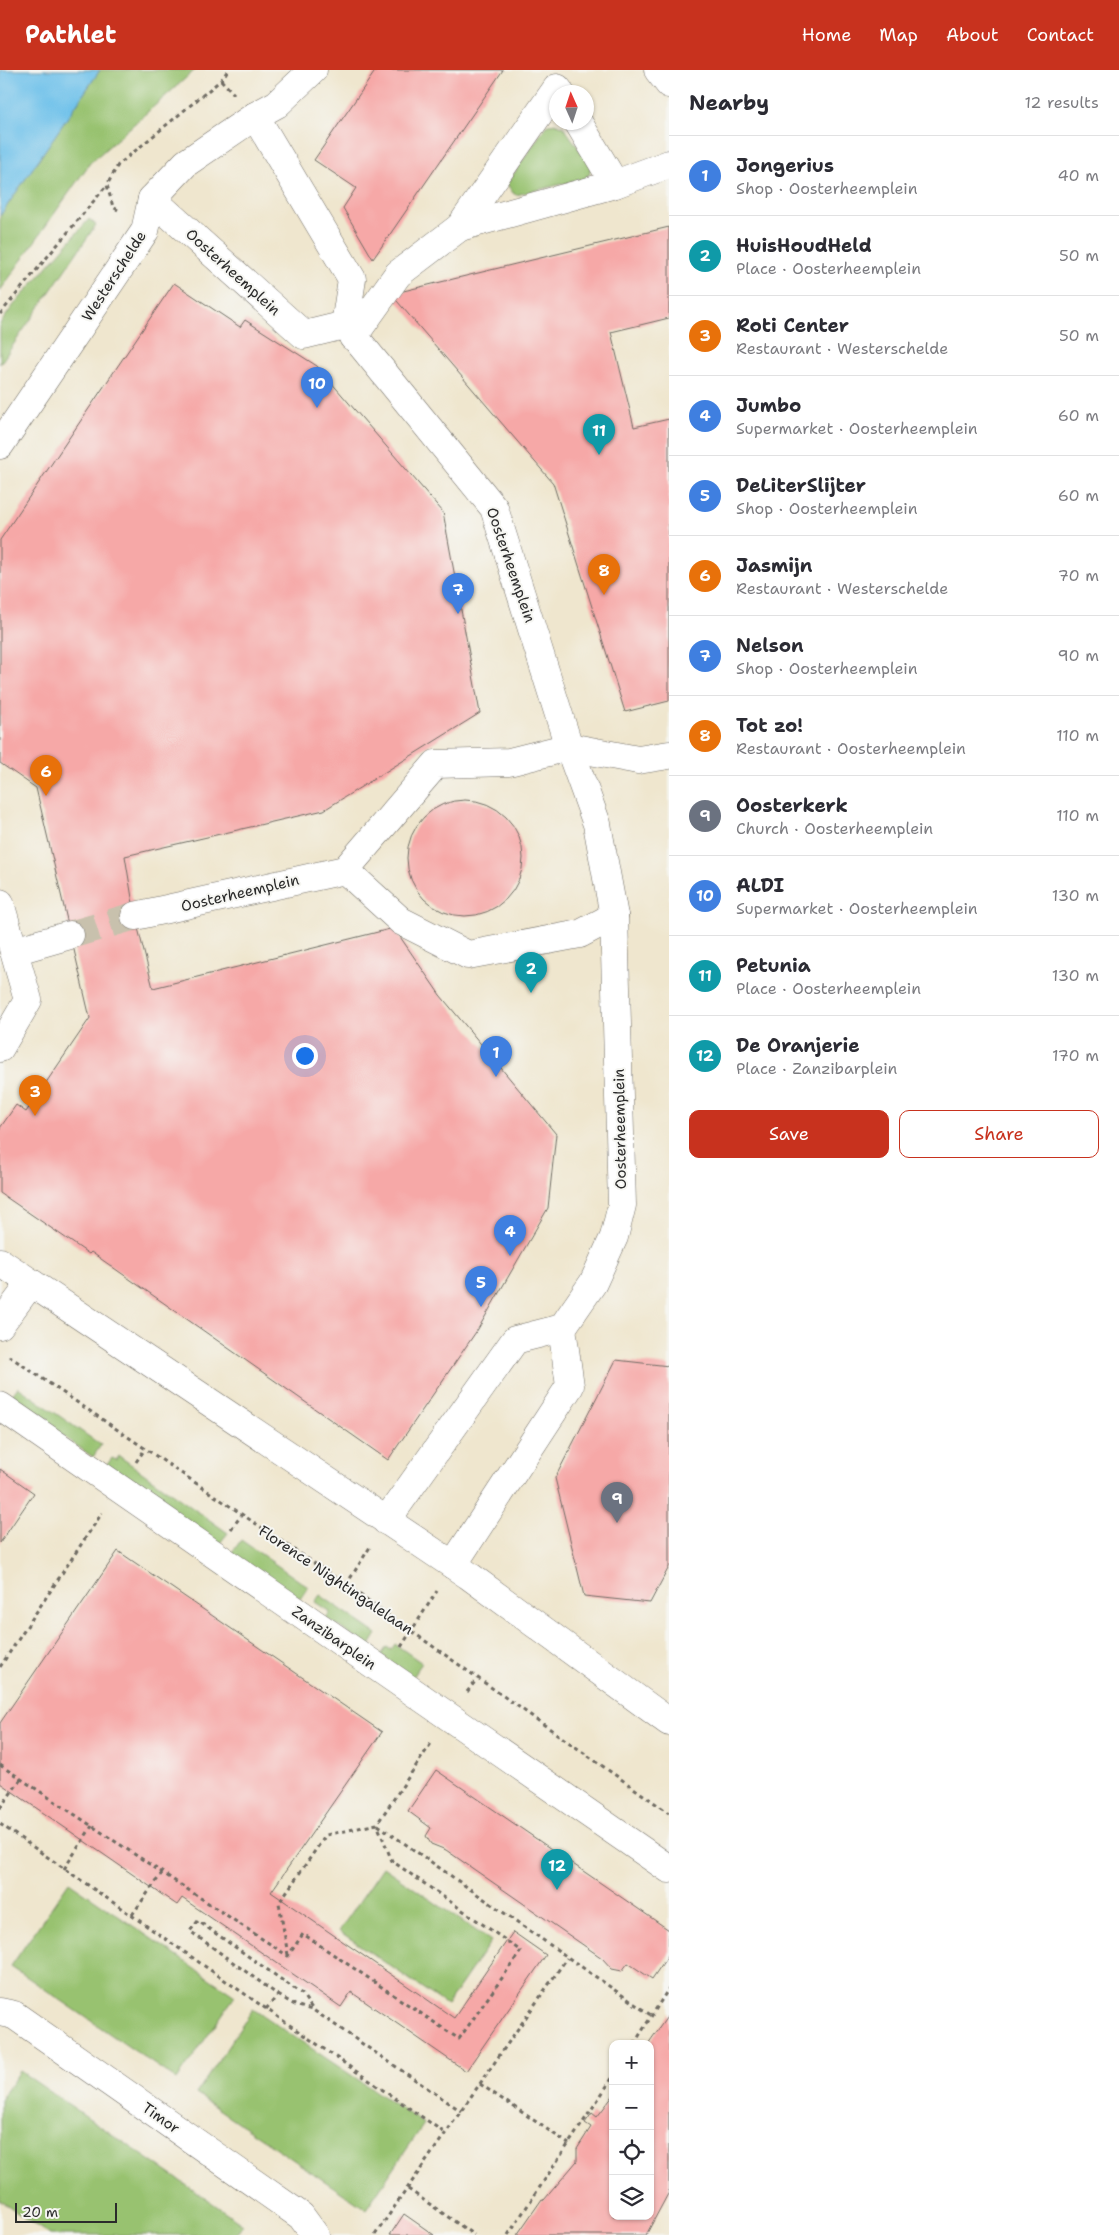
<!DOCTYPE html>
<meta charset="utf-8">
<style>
:root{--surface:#fff;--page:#f7f7f7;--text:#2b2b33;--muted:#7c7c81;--line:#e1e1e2;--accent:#c8321e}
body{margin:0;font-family:"Shantell Sans",sans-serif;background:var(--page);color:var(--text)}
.controls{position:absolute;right:15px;bottom:15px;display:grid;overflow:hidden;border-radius:10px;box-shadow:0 1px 4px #0004}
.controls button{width:45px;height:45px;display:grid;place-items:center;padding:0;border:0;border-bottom:1px solid var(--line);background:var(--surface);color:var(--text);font:25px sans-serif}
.compass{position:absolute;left:549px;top:15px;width:45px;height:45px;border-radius:50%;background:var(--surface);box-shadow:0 1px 4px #0004;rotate:357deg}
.scale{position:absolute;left:15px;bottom:12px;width:102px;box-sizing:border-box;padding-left:5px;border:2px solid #2b2b2b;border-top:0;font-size:14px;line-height:18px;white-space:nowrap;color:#2b2b2b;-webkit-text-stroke:4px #f6f6f2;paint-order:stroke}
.you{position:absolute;left:304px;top:985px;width:18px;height:18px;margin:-12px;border:4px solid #fff;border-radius:50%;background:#1a73e8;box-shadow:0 0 0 8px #1a73e833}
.badge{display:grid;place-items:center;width:32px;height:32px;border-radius:50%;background:var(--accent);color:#fff;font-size:16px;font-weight:700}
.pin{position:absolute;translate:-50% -41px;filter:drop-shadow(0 1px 2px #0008)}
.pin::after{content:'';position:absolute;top:26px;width:18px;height:15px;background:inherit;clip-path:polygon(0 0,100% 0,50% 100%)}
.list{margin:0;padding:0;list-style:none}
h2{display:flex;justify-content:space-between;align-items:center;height:65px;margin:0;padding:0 20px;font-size:21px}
h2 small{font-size:16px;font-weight:400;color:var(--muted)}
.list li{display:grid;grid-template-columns:32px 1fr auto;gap:15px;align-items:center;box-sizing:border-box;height:80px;padding:0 20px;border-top:1px solid var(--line)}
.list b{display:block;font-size:19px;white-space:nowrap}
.list p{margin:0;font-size:16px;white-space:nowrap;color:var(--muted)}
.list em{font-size:16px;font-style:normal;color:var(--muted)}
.actions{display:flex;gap:10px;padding:15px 20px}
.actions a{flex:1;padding:11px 0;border:1px solid var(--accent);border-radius:10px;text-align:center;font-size:18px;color:var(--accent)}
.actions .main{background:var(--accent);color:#fff}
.icon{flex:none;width:28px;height:28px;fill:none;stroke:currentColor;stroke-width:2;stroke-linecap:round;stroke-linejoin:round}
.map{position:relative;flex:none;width:669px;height:2165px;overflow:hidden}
header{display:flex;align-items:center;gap:30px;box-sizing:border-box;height:70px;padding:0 25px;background:var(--accent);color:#fff}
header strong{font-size:24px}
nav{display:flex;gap:28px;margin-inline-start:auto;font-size:18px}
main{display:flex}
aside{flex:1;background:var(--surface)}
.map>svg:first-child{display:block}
</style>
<header>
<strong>Pathlet</strong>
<nav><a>Home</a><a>Map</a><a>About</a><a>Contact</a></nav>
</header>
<main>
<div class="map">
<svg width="669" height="2165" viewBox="0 0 669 2165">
<rect width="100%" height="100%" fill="#f6f6f2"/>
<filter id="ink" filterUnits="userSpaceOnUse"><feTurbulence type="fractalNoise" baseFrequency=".02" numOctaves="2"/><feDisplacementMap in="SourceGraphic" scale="10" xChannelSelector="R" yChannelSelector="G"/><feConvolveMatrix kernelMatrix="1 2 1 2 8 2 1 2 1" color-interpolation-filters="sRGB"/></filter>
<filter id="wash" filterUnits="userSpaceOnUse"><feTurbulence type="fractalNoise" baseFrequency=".0096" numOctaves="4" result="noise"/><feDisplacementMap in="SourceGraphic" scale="20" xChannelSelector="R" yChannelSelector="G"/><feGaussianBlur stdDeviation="1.12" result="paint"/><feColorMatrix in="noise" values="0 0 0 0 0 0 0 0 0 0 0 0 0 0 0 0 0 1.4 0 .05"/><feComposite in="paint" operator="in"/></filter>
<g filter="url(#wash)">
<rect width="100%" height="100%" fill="#efe6ce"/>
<g fill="#98c26f" stroke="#62764d">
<path d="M100,0H195L90,93L0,221V146Z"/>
<path d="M554,53L563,56L591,96L589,105L584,109L516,125L513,123L507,114L546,56Z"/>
<path d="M89,149L96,155L0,294V254L13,236Z"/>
<path d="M18,1317L101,1375L93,1387L9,1329Z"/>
<path d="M119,1386L228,1463L219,1474L106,1396L112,1388L116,1390Z"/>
<path d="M241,1470L308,1517L300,1529L232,1483Z"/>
<path d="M320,1525L377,1564L369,1577L326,1548L330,1542L315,1532Z"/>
<path d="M395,1574L422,1593L412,1607L381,1585L387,1577L391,1580Z"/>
<path d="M383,1797L491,1871L447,1935L339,1861Z"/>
<path d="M69,1812L235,1926L177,2010L11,1896Z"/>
<path d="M253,1939L424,2054L366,2139L196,2024Z"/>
<path d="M20,2001L243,2154L235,2165H50L0,2131V2030Z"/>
</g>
<path fill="#6ec1ea" stroke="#4c768a" d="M0,0H100L0,146Z"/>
<g id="blocks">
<g fill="#f6a8a7">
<path d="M376,0H503L373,189L343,138L356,118L314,90Z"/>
<path d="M669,157V248L611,262L634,357L669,349V631L625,642L553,413L391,224Z"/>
<path d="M174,213L240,257L245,250L317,296L443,442L480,643L324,740L125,786L135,846L153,918L394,858L440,925L556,1064L548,1138L478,1259L388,1390L91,1182L89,1184L0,1123V1058L16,1035L26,1042L90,948L36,718L0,693V470Z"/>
<circle cx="465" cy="788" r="58"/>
<path d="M616,1290L669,1296V1497L650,1533L584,1526L555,1408Z"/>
<path d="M0,1399L34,1423L0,1473Z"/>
<path d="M118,1481L382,1662L271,1822L454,1948L513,1862L546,1885L466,2001L351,1922L341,1937L182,1828L177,1835L0,1713V1653Z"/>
<path d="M436,1700L669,1860V1884L652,1909L628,1893L622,1901L612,1899L602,1888L446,1780L431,1774L426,1766L431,1758L408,1741Z"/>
<path d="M669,1944V2122L646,2165H517L542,2129L544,2130L577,2091V2079L591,2057L585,2053L592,2043L597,2047L613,2026V2146H650V1974H648Z"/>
<path d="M404,2144L434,2165H390Z"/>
</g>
</g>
</g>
<g filter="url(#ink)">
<use href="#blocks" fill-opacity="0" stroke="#706c64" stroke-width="1"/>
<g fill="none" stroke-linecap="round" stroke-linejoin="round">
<path stroke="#c8c1ad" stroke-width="28" stroke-dasharray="28 14" stroke-linecap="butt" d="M70,865L135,846"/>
<g stroke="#706c64" stroke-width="29">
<g id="minor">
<path d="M658,0L669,14"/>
<path d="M255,46L352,209L345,255L494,438L569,677L597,754L614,846L622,1135L614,1167L593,1213L562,1258L515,1270L386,1451"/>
<path d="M578,52L615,114"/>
<path d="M152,129L304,265L345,255"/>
<path d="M460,157L615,114L669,94"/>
<path d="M353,267L398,204L460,157L557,18L560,22"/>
<path d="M0,375L145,161L152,129L186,93L255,46L277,34L313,0"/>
<path d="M345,800L401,851L468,885L580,864L614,846"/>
<path d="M0,833L28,930L0,978"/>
<path d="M135,846L345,800L436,694L509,692L569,677L638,690L669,685"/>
<path d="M14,881L70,865"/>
<path d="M0,1192L468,1505L669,1652"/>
<path d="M0,1255L31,1213"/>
<path d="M0,1336L669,1799"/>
<path d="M453,1495L570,1316L562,1258"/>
<path d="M0,1942L14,1945L301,2146L315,2165"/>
</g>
</g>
<g stroke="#706c64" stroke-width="3" stroke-dasharray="4 4" stroke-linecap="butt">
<path d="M221,10L234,24"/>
<path d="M118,140L113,137L107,115L118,95L221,10L228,0"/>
<path d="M0,244L107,115"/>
<path d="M9,1286L346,1515L669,1743"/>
<path d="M136,1392L145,1379"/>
<path d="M231,1459L241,1446"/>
<path d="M346,1515L370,1477"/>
<path d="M401,1577L437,1521"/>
<path d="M0,1597L102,1443"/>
<path d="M467,1622L477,1609"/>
<path d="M0,1695L288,1886L303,1864L459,1969L521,1881L392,1791L377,1754"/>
<path d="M0,1738L21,1709"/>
<path d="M0,1754L445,2063"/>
<path d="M378,1755L652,1946"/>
<path d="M64,1799L92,1756"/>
<path d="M132,1845L162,1803"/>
<path d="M288,1885L279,1833L283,1827L326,1765L377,1754L432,1672"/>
<path d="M278,1925L295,1935L312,1940"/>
<path d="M266,1939L278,1925L190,1861L198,1851L302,1924L313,1940L461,2041"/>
<path d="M634,1974L669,1918"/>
<path d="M480,2014L569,2074"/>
<path d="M408,2119L474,2165"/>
<path d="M375,2165L567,1888"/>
<path d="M508,2165L613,2007"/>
</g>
<use href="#minor" stroke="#fff" stroke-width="28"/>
</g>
</g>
<g text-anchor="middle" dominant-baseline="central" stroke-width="4" stroke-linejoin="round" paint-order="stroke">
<g font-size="15" fill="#2b2b2b" stroke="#f6f6f2">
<text transform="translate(233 202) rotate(42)">Oosterheemplein</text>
<text transform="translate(114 206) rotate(-57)">Westerschelde</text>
<text transform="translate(511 495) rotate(71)">Oosterheemplein</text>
<text transform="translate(240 823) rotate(-13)">Oosterheemplein</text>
<text transform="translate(620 1059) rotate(-91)">Oosterheemplein</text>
<text transform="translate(336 1510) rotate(34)">Florence Nightingalelaan</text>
<text transform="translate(334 1568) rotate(35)">Zanzibarplein</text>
<text transform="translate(161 2048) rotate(35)">Timor</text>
</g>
</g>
</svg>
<div class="controls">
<button>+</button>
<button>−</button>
<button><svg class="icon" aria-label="locate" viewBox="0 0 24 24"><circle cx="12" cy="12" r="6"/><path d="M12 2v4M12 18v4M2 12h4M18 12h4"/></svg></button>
<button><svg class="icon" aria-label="layers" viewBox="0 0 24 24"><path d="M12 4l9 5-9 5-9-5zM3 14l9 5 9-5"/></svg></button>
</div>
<svg class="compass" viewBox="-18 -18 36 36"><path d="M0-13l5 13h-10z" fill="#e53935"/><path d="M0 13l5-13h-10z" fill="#7c7c81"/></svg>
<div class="scale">20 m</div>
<div class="you"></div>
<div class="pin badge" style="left:496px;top:1007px;background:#3f7fe0">1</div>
<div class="pin badge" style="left:531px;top:923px;background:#0f9aa8">2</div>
<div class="pin badge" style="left:35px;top:1046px;background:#e8710a">3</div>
<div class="pin badge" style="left:510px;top:1186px;background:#3f7fe0">4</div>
<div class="pin badge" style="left:481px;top:1237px;background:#3f7fe0">5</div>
<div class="pin badge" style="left:46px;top:726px;background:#e8710a">6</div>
<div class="pin badge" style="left:458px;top:544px;background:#3f7fe0">7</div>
<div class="pin badge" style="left:604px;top:525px;background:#e8710a">8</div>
<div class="pin badge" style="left:617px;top:1453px;background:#6b7280">9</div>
<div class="pin badge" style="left:317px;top:338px;background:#3f7fe0">10</div>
<div class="pin badge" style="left:599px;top:385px;background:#0f9aa8">11</div>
<div class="pin badge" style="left:557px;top:1820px;background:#0f9aa8">12</div>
</div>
<aside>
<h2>Nearby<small>12 results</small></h2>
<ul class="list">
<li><span class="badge" style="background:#3f7fe0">1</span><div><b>Jongerius</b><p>Shop · Oosterheemplein</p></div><em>40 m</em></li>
<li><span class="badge" style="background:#0f9aa8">2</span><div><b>HuisHoudHeld</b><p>Place · Oosterheemplein</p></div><em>50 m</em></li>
<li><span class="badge" style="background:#e8710a">3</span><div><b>Roti Center</b><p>Restaurant · Westerschelde</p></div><em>50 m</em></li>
<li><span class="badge" style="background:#3f7fe0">4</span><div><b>Jumbo</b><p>Supermarket · Oosterheemplein</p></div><em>60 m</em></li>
<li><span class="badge" style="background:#3f7fe0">5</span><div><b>DeLiterSlijter</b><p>Shop · Oosterheemplein</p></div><em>60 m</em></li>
<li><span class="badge" style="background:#e8710a">6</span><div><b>Jasmijn</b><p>Restaurant · Westerschelde</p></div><em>70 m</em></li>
<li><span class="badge" style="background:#3f7fe0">7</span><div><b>Nelson</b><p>Shop · Oosterheemplein</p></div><em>90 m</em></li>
<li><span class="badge" style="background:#e8710a">8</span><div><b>Tot zo!</b><p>Restaurant · Oosterheemplein</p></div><em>110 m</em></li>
<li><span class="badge" style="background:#6b7280">9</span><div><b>Oosterkerk</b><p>Church · Oosterheemplein</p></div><em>110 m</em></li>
<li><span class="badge" style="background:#3f7fe0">10</span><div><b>ALDI</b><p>Supermarket · Oosterheemplein</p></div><em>130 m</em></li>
<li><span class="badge" style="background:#0f9aa8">11</span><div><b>Petunia</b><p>Place · Oosterheemplein</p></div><em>130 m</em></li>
<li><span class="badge" style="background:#0f9aa8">12</span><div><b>De Oranjerie</b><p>Place · Zanzibarplein</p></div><em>170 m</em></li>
</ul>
<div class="actions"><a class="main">Save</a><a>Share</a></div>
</aside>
</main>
